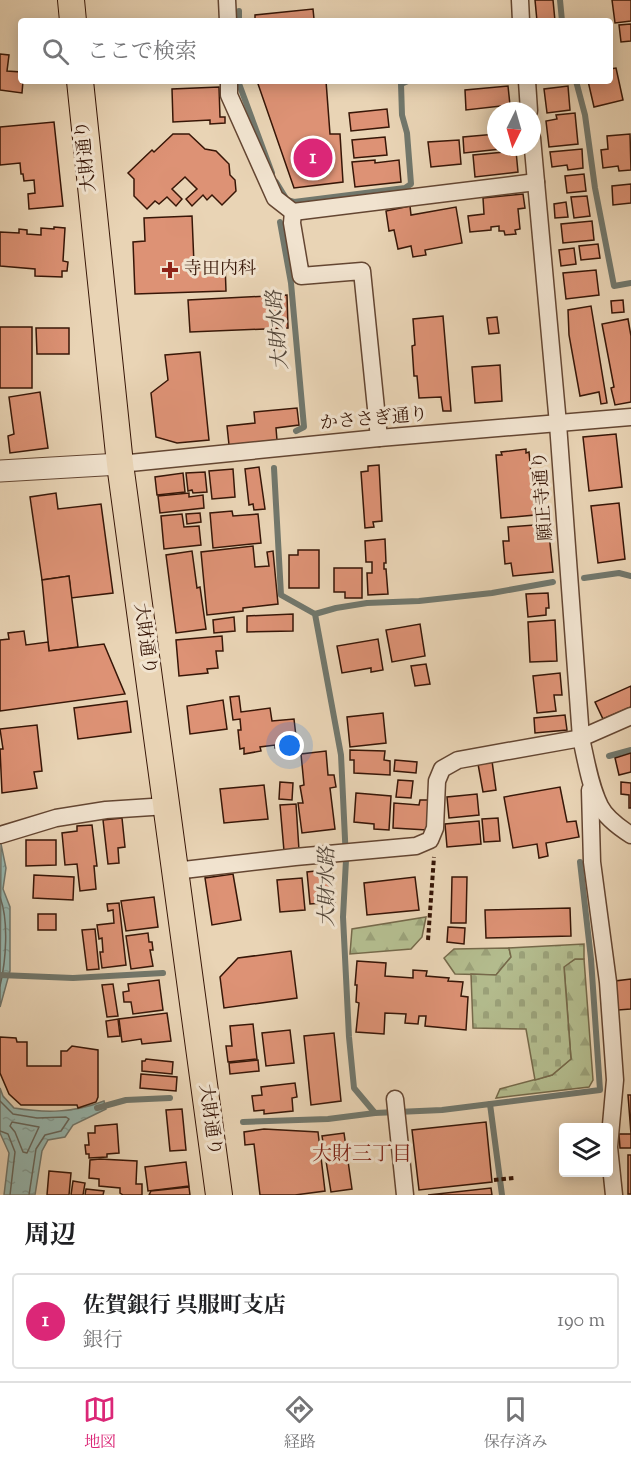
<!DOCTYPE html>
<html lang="ja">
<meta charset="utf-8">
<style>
:root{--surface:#fff;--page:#f6f6f6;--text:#202124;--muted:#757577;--line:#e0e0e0;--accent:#db2777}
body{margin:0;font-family:"Sorts Mill Goudy","Noto Serif JP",serif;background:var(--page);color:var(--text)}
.controls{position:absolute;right:18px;bottom:18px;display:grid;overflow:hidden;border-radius:6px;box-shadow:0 3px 15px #0003}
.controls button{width:54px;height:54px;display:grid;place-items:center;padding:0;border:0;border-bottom:2px solid var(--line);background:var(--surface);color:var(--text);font:30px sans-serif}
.compass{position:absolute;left:487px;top:102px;width:54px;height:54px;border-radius:50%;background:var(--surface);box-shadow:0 3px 15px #0003;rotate:185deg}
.you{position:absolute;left:290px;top:746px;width:21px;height:21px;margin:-15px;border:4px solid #fff;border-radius:50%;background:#1a73e8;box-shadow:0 0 0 9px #1a73e833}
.badge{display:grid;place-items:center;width:39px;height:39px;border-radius:50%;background:var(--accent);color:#fff;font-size:20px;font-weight:700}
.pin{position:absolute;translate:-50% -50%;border:3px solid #fff;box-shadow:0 2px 6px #0006}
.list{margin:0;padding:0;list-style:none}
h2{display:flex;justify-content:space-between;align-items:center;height:78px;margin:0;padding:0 24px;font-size:26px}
h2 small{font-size:20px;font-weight:400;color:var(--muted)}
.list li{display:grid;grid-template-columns:39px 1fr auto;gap:18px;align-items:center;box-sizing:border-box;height:96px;margin:0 12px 12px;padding:0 12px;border:2px solid var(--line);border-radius:6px}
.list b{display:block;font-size:22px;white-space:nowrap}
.list p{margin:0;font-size:20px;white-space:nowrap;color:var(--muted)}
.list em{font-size:20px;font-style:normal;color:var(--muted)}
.icon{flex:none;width:33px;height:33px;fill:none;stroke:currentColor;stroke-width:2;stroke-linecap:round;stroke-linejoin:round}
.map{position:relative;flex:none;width:631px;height:1195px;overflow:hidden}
.search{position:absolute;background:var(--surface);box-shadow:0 3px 15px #0003;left:18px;right:18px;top:18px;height:66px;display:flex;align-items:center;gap:15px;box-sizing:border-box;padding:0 21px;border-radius:6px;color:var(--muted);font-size:22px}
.sheet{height:186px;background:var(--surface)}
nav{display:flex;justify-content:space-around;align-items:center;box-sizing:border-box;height:84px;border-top:2px solid var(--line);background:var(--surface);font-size:16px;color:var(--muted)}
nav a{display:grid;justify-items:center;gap:3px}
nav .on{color:var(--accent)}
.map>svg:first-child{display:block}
</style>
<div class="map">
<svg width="631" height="1195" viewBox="0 0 631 1195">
<defs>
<pattern id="forest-firs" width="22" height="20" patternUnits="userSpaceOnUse" patternTransform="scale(1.5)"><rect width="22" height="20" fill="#b4bd8f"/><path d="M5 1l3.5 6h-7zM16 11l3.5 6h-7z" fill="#9ba27a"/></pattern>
<pattern id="cemetery-stones" width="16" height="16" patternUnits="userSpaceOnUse" patternTransform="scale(1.5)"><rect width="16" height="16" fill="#b4bd8f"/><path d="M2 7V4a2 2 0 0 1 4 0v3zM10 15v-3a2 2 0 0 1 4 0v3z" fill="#9ba27a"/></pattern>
<pattern id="water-ripples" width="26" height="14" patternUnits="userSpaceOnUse" patternTransform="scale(1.5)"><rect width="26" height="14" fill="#97b8b0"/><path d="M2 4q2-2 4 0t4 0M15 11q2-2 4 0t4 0" fill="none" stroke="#839d96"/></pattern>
</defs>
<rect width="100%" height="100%" fill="#e9d4b5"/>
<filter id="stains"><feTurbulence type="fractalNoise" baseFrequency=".00333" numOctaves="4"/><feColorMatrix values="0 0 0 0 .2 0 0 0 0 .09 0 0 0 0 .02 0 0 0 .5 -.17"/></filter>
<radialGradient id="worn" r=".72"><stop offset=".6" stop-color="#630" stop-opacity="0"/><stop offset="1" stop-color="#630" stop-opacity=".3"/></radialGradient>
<g fill="url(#forest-firs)" stroke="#766a4b" stroke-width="1.5">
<path d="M426,917L422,937L411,949L350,954L352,929Z"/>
<path d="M509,948L511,957L496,975L455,974L444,958L454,949Z"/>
<path d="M575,959H584L593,1080L589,1087L496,1098L500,1089L552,1075L571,1059L564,966Z"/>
</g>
<path fill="url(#cemetery-stones)" stroke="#766a4b" stroke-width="1.5" d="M584,944V959H575L564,967L571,1059L552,1075L535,1080L526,1029L473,1028L471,974L496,975L511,957L509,948Z"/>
<g fill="url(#water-ripples)" stroke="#71776c" stroke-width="1.5">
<path d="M1,844L6,868L3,889L10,907V971L0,1007Z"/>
<path d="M0,1088L3,1096L14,1108C46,1113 73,1113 104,1101L106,1109L73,1125L65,1137L48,1140L42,1151L35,1195H4L9,1153L0,1133Z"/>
</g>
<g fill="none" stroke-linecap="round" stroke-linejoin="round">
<g stroke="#67675c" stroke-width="1.5">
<path d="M0,897C9,921 6,961 0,986"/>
<path d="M0,1101L13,1114L37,1118L66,1117L69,1119L61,1131L45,1135L36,1149L29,1195"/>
<path d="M12,1122L39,1127L27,1153L23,1152L15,1132L10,1126Z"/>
<path d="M0,1131L8,1134L15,1152L10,1195"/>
</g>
<g stroke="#71776c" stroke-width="6">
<path d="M560,0L562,21"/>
<path d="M239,21V11"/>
<path d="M238,81L272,173"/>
<path d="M576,81L585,115L595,188L614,286L631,283"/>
<path d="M276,182L287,200L294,202L405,188L411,184L407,133L402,115L401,84L408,81"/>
<path d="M280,222L291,283L304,427L296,431"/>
<path d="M274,468L281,595L315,614L341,755L346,860L343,917L349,1037L354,1088L375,1113L442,1110L490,1104L502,1195"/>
<path d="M584,578L619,573L631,576"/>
<path d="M315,614L336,608L367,603L419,601L492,593L553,582"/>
<path d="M609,756L631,750"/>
<path d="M0,975L73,978L163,973"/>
<path d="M490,1104L600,1090L591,959L580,862"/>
<path d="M97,1108L126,1100L170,1098"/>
<path d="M243,1122L328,1119L375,1113"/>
</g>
</g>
<g fill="#dd9275" stroke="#371607" stroke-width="1.5">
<path d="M535,0H553L555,21H537Z"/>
<path d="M612,0H631V21L615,23Z"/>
<path d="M313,9L314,19H322V21H255V15Z"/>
<path d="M631,24V41L621,42L619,25Z"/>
<path d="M0,54L9,55L7,71L21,72V81H23L22,93L0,90Z"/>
<path d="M616,68L623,100L594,107L588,81H610V69Z"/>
<path d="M257,81H326L330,134H340L343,182L294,188Z"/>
<path d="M508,86L510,105L466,110L465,90Z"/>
<path d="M568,86L570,110L547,113L544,89Z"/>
<path d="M219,87L220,117H225V123L210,124V120L173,122L172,89Z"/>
<path d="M387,109L389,127L351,131L349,113Z"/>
<path d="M575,113L578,144L549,147L546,121L557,119L556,115Z"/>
<path d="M54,122L63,206L29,209L28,194L35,193L34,180L24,181L23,174H21L20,163L0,165V127Z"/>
<path d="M173,134H189L205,149L216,151L229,164L230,175L235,180L236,191L222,205L212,195L207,200L203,195L192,206L186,199L197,189L185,177L172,189L182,199L176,206L167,197L159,204L155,201L147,209L134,196V179L128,173L152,150L154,152Z"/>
<path d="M496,134V147H501V149L464,153L463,137Z"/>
<path d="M630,134L631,170L619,171L618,166L603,168L601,150L608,149L607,136Z"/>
<path d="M385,137L387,155L354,158L352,140Z"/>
<path d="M459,140L461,164L431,167L428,142Z"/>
<path d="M582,149L583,168L568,170L567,165L552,167L550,152Z"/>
<path d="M516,151L518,172L475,177L473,155Z"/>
<path d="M375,160V163L399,160L401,182L355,187L352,162Z"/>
<path d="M584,174L586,191L567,193L565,176Z"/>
<path d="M631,184V203L613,205L612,186Z"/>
<path d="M523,194L525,208L518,209L520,229L515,230L516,234L505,235L504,231H499V226L491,227V230L470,232L468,216L484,214L483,198Z"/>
<path d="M587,196L590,216L574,218L571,197Z"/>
<path d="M566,202L568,217L555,218L554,204Z"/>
<path d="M410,206L411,215L456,207L462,243L425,250L426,255L413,257L411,246L398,249L394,230L389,231L386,211Z"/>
<path d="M192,216L194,264L225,263L226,291L135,294L133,242L145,241L144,218Z"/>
<path d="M592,221L594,240L563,243L561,224Z"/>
<path d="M54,227L65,228L63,261L68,262L67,271H62V277L35,276V269L0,266V232L19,233V229L27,230V234L41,235V228L54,229Z"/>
<path d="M598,244L600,258L581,260L579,246Z"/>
<path d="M574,248L576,264L561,266L559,250Z"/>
<path d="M596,270L599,295L566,299L563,273Z"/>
<path d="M287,295L288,328L190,332L188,300Z"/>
<path d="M623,300L624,312L612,313L611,301Z"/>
<path d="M591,306L607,403L601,404L599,392L580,396L569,335L568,310Z"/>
<path d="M443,316L451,411H443L441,397L419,398L417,376H414L412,346L415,345L413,319Z"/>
<path d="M497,317L499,333L489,334L487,318Z"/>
<path d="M628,319L631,336V402L615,405L611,388L614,387L602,324Z"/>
<rect x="0" y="327" width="32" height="61"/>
<path d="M36,328H69V354H37Z"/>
<path d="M200,352L209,440L177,443L156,437L151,393L168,380L165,355Z"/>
<path d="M500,365L502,401L475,403L472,367Z"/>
<path d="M40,392L48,448L10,453L8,436L14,434L9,397Z"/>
<path d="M297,408L299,425L276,428L277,440L229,445L227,426L255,423L254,412Z"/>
<path d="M616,434L622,487L589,491L583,437Z"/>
<path d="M526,449V453L529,452L535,515L501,518L496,455H502L501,452Z"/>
<path d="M379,465L382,521L373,522L374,527L365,528L361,472L368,471V466Z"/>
<path d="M259,467L265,509L254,510L253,504L249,505L245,469Z"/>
<path d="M233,469L235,497L212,499L209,471Z"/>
<path d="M205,472L207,492L193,493L192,490L188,491L186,473Z"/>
<path d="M183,473L185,492L157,495L155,477Z"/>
<path d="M56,493L58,509L101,504L113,593L71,598L69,576L42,580L30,497Z"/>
<path d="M189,493V497L203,495L204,508L160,513L158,496Z"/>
<path d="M619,503L625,559L598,563L591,506Z"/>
<path d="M232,511L233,516L258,514L261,543L213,548L210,513Z"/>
<path d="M200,513L201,522L187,524L186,514Z"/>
<path d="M182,514L184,527L199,526L201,545L164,549L161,516Z"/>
<path d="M548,524L553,572L513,576L511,563L505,564L503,541H509L508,527Z"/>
<path d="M385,539L386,563H384V569H386L388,594L368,595L367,573H372V562H366L365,541Z"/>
<path d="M253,546L255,567L269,566L267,552L273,551L278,604L243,608V611L207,615L201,552Z"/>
<path d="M298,550H319V588H289V555H298Z"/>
<path d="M192,551L197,588L200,587L206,629L176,633L166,555Z"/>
<path d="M334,568H362V598H345V592H334Z"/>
<path d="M69,576L78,647L49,651L42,580Z"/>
<path d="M548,593L549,608H546V615L528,617L526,594Z"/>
<path d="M293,614V631L247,632V616Z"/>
<path d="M234,617L235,631L214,633L213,620Z"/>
<path d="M555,620L557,661L530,662L528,622Z"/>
<path d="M420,624L425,656L392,662L386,630Z"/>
<path d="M24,631L26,645L48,642L49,651L104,644L125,694L0,711V640L9,639L8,633Z"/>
<path d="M222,636L223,651H216L218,668L207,669L208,673L179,676L176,640Z"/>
<path d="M378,639L383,670L371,672V668L342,673L337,646Z"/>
<path d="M426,664L430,684L415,686L411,666Z"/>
<path d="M560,673L562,695H554L556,711L537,713L533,676Z"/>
<path d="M631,686V707L603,719L595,702Z"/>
<path d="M239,696L241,712L270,708L272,721L294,719L297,745L275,748V745L260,747L261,751L244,754V748L240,749L238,730H241L240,719L233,720L230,697Z"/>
<path d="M223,700L227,729L190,734L187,706Z"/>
<path d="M127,701L131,732L78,739L74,708Z"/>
<path d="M383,713L386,743L350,747L347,717Z"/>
<path d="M565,715L567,730L535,733L534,718Z"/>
<path d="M37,725L42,771L34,772L37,788L2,793L0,749H3L0,729Z"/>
<path d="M350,750L385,751L384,760L390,761V775L354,773V760H350Z"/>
<path d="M326,751L328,775H334L336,787L330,788L335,829L302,833L298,803H303L300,786L304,785L301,754Z"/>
<path d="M631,753V772L619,775L615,758Z"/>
<path d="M395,760L417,762L416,773L394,771Z"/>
<path d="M492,761L496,790L483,792L478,764Z"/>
<path d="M398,780L413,781L411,798L396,797Z"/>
<path d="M280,782L293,783L292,800L279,799Z"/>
<path d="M621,782L631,783V808H629V795L621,794Z"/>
<path d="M264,785L268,819L224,823L220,789Z"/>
<path d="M560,787L567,822L576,821L579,837L546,843L548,856L539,858L537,844L513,848L504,797Z"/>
<path d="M356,793L391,796L389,830L374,829V824L354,822Z"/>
<path d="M477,794L479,815L449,818L447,797Z"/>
<path d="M420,800H429L427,830L393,828L394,803L419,805Z"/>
<path d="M296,804L299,850L284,851L280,805Z"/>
<path d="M122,818L125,847L118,848L119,863L108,864L103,820Z"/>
<path d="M498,818L500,841L484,842L482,819Z"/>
<path d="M479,821L481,844L447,847L445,824Z"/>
<path d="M92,825L97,866H94L96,889L80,891L77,864L65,865L62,833L77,831V826Z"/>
<path d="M26,840H56V865L26,866Z"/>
<path d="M315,871V875L332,873L335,902L310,904L307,872Z"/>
<path d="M233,874L241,920L212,925L205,878Z"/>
<path d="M34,875L74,877L73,900L33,898Z"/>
<path d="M415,877L419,910L367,915L364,883Z"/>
<path d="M452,877H467L466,923H451Z"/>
<path d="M302,878L305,910L280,912L277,880Z"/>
<path d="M154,897L158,927L126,931L121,901Z"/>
<path d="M119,903L126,965L102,968L100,952H103L102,938L99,939L97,925L114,923L113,910L108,911L107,904Z"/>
<path d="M570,908L571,936L486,938L485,910Z"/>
<rect x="38" y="914" width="18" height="16"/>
<path d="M448,927L465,928L464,944L447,942Z"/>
<path d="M95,929L99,969L87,970L82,930Z"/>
<path d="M148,933L149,942H152L153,950H150L153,966L131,969L126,936Z"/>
<path d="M291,951L297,998L224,1008L220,977L238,958Z"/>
<path d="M357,961L386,963L385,976L413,978V970L427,971L426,976L449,978L448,981L463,982L461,996L468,997L466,1030L425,1026L426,1016H419L418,1024L405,1023L406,1014L385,1013L384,1034L356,1032L359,1003L356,1002L357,985H355Z"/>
<path d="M631,979V1009L618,1010L615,981Z"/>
<path d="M159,980L163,1010L133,1014L131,1002H124L123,992L129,991L128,984Z"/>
<path d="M113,984L118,1016L107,1017L102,985Z"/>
<path d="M167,1013L171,1041L142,1044L141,1039L122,1042L119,1019Z"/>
<path d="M118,1019L120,1036L108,1037L106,1021Z"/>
<path d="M253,1024L257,1059L228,1062L226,1046H232L230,1026Z"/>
<path d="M290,1030L294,1063L266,1066L262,1033Z"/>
<path d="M334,1033L341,1101L311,1105L304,1036Z"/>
<path d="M0,1037L16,1038L17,1042H27V1066H61V1051H67L72,1046L98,1050V1097L96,1102L78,1108L77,1105H21L9,1094L0,1073Z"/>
<path d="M146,1059L173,1062L172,1074L142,1071V1061H145Z"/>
<path d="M258,1060L259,1071L230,1074L229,1063Z"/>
<path d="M141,1074L177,1077L176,1091L140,1088Z"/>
<path d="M295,1083L297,1097L292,1098L293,1111L264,1114V1110L254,1111L252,1096L262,1095L261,1087Z"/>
<path d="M628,1095H631V1148H620L619,1134H631Z"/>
<path d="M182,1109L186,1150L170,1151L166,1110Z"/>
<path d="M486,1122L492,1182L419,1190L412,1130Z"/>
<path d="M117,1124L119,1153L107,1154V1157L89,1158V1154H86L85,1145H89L88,1133H95V1126Z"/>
<path d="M264,1129L318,1132L325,1191L295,1195H260L254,1144L245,1145L244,1132Z"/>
<path d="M344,1133L352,1189L331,1192L322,1136Z"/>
<rect x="628" y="1155" width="3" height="39"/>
<path d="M100,1159L137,1161L136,1184H142V1195H123L120,1193V1188L99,1186V1179L89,1178L90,1160Z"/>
<path d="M186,1162L189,1186L148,1191L145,1167Z"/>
<path d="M49,1171L71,1173L69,1195H47Z"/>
<path d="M73,1181L85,1183L83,1195H71Z"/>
<path d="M189,1187L190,1195H149L151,1191Z"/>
<path d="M491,1188L492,1195H428Z"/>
<path d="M86,1189L104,1191L103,1195H85Z"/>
</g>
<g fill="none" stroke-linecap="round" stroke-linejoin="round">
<g stroke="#644632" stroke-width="19">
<g id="minor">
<path d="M227,0L228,21"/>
<path d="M520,0L521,21"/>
<path d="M229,81V95L275,198L293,212L536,182"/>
<path d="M527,81L529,111"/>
<path d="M532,138L558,424L581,738C586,760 590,786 600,806C606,818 620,828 631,835"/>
<path d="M293,212L292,223L301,276L362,271L379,438"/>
<path d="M120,464L379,438L631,417"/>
<path d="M590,790L592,862L608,982L615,1080L609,1147L614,1195"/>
<path d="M0,835L56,818L106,810L167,806"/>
<path d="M175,871L295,857L416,846L430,840L435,828L437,781L442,769L458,760L581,738L631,716"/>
<path d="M395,1099L405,1195"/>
</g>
</g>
<g stroke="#644632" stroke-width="23">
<path id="tertiary" d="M0,471L120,464"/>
</g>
<g stroke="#371607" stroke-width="28">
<g id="primary">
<path d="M71,0L73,21"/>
<path d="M80,81L120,464L219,1195"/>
</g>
</g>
<g stroke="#371607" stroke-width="4" stroke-dasharray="4.5 3" stroke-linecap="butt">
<path d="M428,940L434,857"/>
<path d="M494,1180L514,1178"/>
</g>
<use href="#minor" stroke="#f1e3cf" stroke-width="16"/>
<use href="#tertiary" stroke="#f1e3cf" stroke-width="21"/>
<use href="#primary" stroke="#e9d4b5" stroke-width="26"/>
</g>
<path fill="#8f2418" stroke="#f1e3cf" stroke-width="2" d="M167 261h6v6h6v6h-6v6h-6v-6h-6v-6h6z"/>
<g text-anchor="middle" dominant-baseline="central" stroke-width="6" stroke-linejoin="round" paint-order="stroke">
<g font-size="18" fill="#371607" stroke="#f1e3cf">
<text transform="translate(87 156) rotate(-96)">大財通り</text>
<text transform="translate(374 420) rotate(-5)">かささぎ通り</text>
<text transform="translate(544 496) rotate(-94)">願正寺通り</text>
<text transform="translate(144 639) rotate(82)">大財通り</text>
<text transform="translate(209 1120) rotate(82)">大財通り</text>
</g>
<g font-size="18" fill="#371607" stroke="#f1e3cf" text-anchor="start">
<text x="184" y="270">寺田内科</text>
</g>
<g font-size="20" font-style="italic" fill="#54473a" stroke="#f1e3cf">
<text transform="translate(279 330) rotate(-95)">大財水路</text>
<text transform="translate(328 887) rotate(-90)">大財水路</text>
</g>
<g font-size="20" fill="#7a1f14" stroke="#f1e3cf">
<text x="362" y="1155">大財三丁目</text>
</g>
</g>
<rect width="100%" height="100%" filter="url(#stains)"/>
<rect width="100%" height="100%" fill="url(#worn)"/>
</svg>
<div class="controls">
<button><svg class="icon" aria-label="layers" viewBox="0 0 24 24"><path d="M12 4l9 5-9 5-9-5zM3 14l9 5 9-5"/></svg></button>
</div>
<svg class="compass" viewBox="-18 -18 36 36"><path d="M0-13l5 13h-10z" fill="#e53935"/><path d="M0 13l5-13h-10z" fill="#757577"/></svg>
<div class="you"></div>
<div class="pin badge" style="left:313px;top:158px">1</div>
<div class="search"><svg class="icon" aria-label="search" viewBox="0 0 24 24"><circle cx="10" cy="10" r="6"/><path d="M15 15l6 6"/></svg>ここで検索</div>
</div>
<section class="sheet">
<h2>周辺<small></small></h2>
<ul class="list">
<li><span class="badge">1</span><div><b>佐賀銀行 呉服町支店</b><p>銀行</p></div><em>190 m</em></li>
</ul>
</section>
<nav>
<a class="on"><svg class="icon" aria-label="map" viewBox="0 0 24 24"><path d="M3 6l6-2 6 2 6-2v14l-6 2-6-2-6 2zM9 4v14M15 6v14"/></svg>地図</a>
<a><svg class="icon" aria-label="directions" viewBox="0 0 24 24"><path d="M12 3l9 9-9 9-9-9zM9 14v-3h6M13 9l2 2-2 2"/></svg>経路</a>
<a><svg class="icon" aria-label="saved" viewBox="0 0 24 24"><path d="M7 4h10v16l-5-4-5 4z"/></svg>保存済み</a>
</nav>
